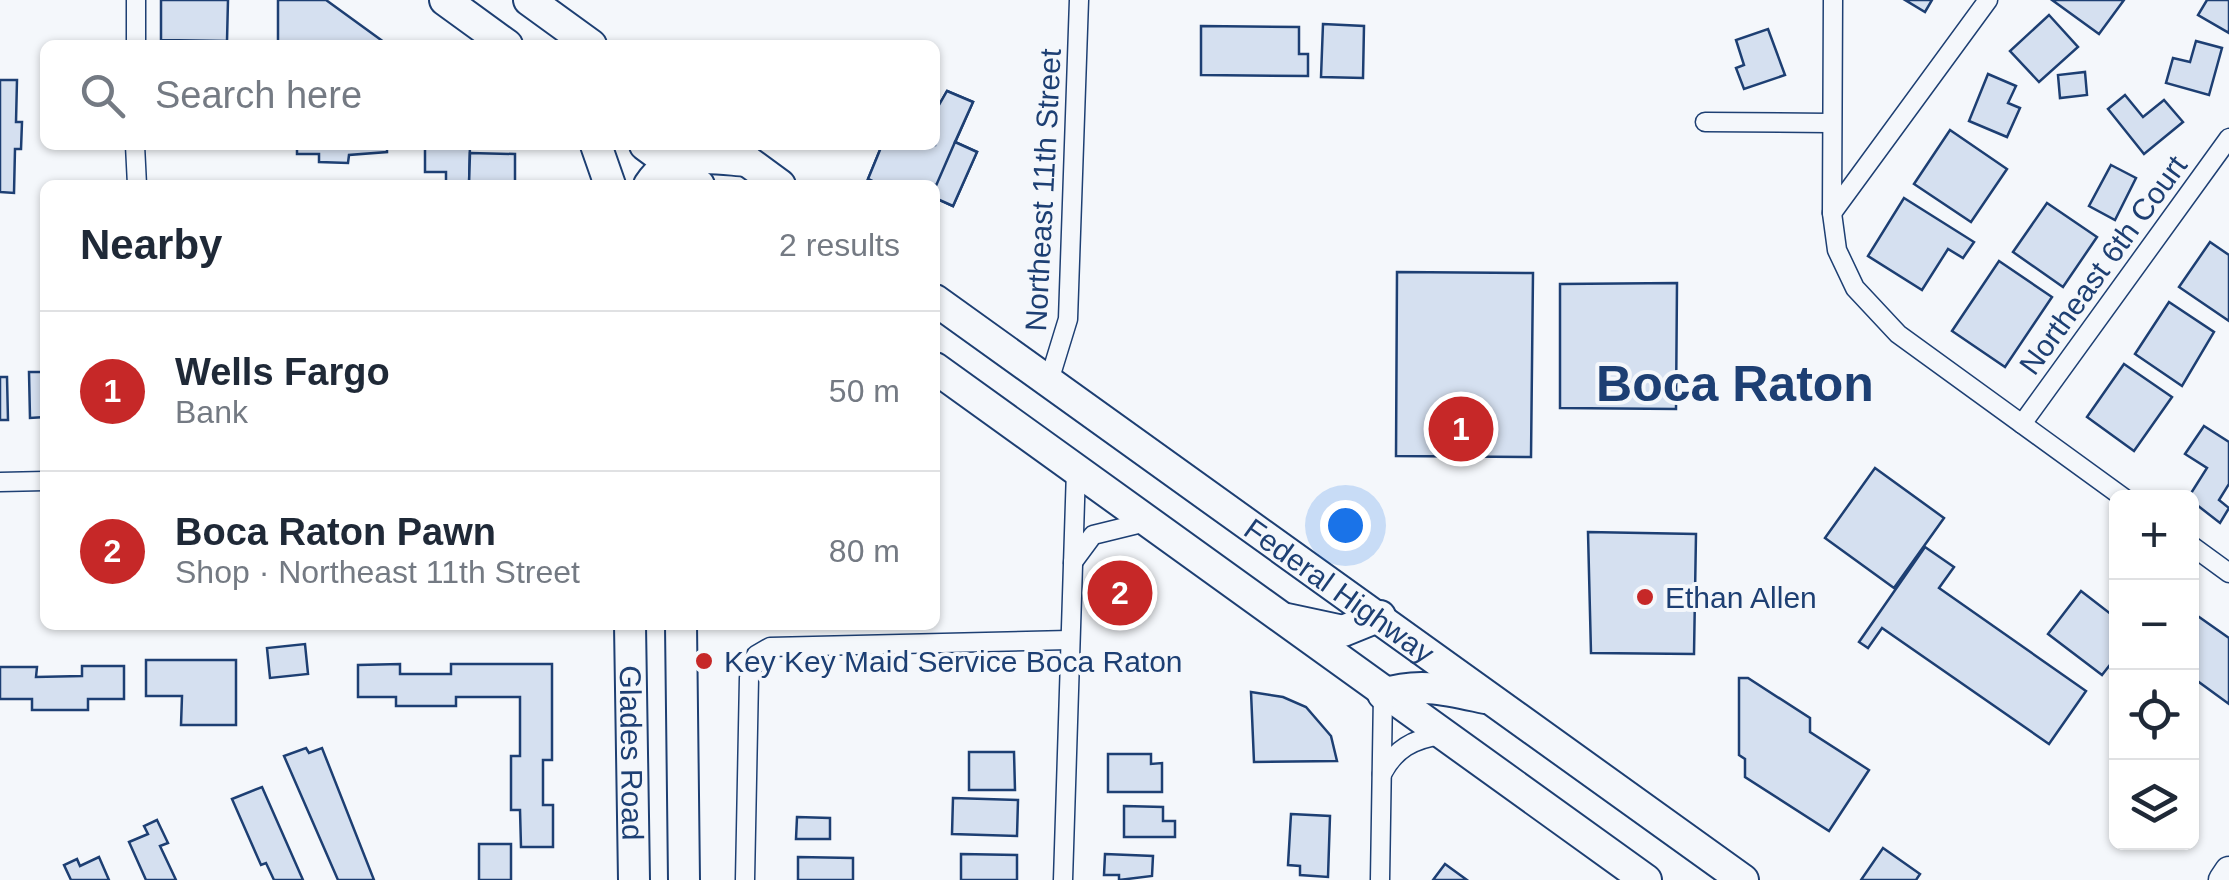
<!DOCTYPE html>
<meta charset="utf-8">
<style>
:root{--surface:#fff;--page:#f6f6f7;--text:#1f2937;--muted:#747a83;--line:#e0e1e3;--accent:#c62828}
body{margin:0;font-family:Arial,sans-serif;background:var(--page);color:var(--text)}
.controls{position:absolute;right:30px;bottom:30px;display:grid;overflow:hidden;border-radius:15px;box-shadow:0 2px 8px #0004}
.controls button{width:90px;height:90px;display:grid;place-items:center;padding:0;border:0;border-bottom:2px solid var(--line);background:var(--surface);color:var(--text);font:50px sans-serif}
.you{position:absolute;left:1345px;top:525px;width:35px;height:35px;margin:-25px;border:8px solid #fff;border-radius:50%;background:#1a73e8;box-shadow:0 0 0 15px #1a73e833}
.badge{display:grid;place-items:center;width:65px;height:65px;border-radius:50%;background:var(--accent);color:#fff;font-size:32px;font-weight:700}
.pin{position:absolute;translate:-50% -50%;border:5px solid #fff;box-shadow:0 2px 10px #0006}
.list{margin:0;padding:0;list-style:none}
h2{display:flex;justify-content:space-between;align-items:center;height:130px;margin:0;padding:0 40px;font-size:42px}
h2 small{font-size:32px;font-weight:400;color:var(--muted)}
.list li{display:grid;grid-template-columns:65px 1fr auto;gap:30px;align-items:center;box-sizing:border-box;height:160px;padding:0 40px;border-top:2px solid var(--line)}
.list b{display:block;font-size:38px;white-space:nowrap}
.list p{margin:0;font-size:32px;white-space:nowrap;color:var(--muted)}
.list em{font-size:32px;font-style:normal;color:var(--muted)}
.icon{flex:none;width:55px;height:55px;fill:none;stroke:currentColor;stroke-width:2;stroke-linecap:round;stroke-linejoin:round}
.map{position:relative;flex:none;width:2229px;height:880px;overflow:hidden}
.search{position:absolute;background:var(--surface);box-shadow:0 2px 8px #0004;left:40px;top:40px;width:900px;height:110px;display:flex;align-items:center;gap:25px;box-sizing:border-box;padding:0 35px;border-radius:15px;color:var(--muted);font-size:38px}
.panel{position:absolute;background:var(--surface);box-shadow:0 2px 8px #0004;left:40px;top:180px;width:900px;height:450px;border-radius:15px}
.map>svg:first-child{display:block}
</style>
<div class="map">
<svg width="2229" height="880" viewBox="0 0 2229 880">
<rect width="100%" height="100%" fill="#f4f7fb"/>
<g fill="#d5e0f0" stroke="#1d3f73" stroke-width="2.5">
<path d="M161,0H228L227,41L161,40Z"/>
<path d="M278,0H326L388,45H278Z"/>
<path d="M1905,0H1932L1925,12Z"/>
<path d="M2052,0H2124L2099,34Z"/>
<path d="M2207,0H2229V33L2198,15Z"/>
<path d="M2049,15L2078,47L2039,82L2010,51Z"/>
<path d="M1323,24L1364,26L1363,78L1321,77Z"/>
<path d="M1201,26L1299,27V54H1308V76L1201,75Z"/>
<path d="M1768,29L1785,75L1744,89L1736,68L1744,65L1736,40Z"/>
<path d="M2196,41L2222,48L2209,95L2166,83L2173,58L2190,62Z"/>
<path d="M2085,72L2087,95L2060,98L2058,75Z"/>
<path d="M1988,74L2016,86L2008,103L2020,108L2007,137L1969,121Z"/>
<path d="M0,80H17L16,122H22L21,149H15L14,193L0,192Z"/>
<path d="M947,91L973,102L935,188L881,185L868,179L882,145H935V112Z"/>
<path d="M947,91L973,102L955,142L977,152L953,206L935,198V185H881L868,179L882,145H935V112Z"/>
<path d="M2125,95L2143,117L2164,100L2183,122L2144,154L2108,109Z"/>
<path d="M1950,130L2007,169L1971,222L1914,184Z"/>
<path d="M955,142L977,152L953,206L935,198V188Z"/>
<path d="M297,145H387V152L349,155L348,163L319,162V154H297Z"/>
<path d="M425,145H470L469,185H446V172H425Z"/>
<path d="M470,153L515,154V185H469Z"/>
<path d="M2111,165L2136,178L2115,220L2089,206Z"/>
<path d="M1904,198L1974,242L1963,258L1948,249L1922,290L1868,256Z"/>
<path d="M2047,203L2097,237L2063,287L2013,252Z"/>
<path d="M2210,242L2229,255V321L2179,287Z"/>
<path d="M1999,261L2052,297L2005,367L1952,331Z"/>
<path d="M1397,272L1533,273L1531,457L1396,456Z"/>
<path d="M1677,283L1676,409L1560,408V284Z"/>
<path d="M2169,302L2214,332L2182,386L2135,354Z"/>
<path d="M2124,364L2172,397L2134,451L2087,417Z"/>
<path d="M29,372H45V417L30,418Z"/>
<path d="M0,377H7L8,420H0Z"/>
<path d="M2204,426L2229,442V484L2219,500L2229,508L2220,523L2188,498L2207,468L2185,454Z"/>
<path d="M1875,468L1944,518L1894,588L1825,538Z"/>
<path d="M1588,532L1696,534L1694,654L1591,653Z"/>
<path d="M1925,547L1954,567L1939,588L2086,691L2049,744L1882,628L1868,648L1859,642Z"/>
<path d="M2081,591L2116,618V663L2113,661L2102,675L2048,634Z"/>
<path d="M2192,612L2229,638V704L2192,677Z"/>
<path d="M305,644L308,674L270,678L267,648Z"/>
<path d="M146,660H236V725H181L182,696H146Z"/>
<path d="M400,664V674H451V664H552V760H543V805H553V847H521L520,810H511V756H520V697H456V706H396V697H358V665Z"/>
<path d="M82,666H124V699H88V710H32V699H0V667H37L36,677L82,676Z"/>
<path d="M1739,678H1748L1810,718V732L1869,770L1829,831L1745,777V759L1739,755Z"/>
<path d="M1251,692L1283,697L1306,707L1331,736L1337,761L1254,762Z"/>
<path d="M306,748L309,753L322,748L374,880H338L284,756Z"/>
<path d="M969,752H1014L1015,790H969Z"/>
<path d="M1108,754H1151V764L1162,763V792H1108Z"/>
<path d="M262,787L303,880H274L266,863L261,865L232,799Z"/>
<path d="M953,798L1018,800L1017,836L952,834Z"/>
<path d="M1124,806L1163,807V821H1175V837H1124Z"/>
<path d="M1291,814L1330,816L1328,877L1300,875V866L1288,865Z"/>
<path d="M797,817L830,818V839H796Z"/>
<path d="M157,820L168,843L160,846L176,880H146L129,842L148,834L144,826Z"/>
<rect x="479" y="844" width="32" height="36"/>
<path d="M1883,848L1920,874L1916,880H1861Z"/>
<path d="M961,854L1017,855V880H961Z"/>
<path d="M1105,854L1153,856L1152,876L1119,880V875H1104Z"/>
<path d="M99,857L109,880H71L64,865L77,859L80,866Z"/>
<path d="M798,857L853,858V880H798Z"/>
<path d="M1445,864L1467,880H1433Z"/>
</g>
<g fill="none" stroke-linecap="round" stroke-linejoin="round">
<g stroke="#1d3f73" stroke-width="21">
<g id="street">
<path d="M1833,0L1832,213L1837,250L1855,288L1898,334L2124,498"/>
<path d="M136,45V0"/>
<path d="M1705,122L1829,123"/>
<path d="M135,145L137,185"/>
<path d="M1832,213L1988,0"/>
<path d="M1049,381L1068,319L1079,0"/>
<path d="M2022,424L2229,138"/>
<path d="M0,482L45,481"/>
<path d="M2192,546L2229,573"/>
<path d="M1073,562L1093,535L1146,522"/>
<path d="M1382,774C1395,749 1413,739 1441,735"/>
<path d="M745,880L749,678L756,655L770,647L1069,640"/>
<path d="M1063,880L1076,470"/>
<path d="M1380,880L1383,694"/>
</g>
</g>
<g stroke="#1d3f73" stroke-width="31">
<path id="secondary" d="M2223,880L2229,871"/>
</g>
<g stroke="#1d3f73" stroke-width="34">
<g id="primary">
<path d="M445,0L507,45"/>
<path d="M529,0L591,45"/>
<path d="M596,145L610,185"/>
<path d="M645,145L699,185"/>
<path d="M732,150L780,185"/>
<path d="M649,185C673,149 709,158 747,161"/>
<path id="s1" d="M935,300L1743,880"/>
<path d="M935,368L1646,880"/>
<path d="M1287,619L1343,631L1380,616"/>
<path id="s2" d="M630,625L634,880"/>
<path d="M681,625L684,880"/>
<path d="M1383,694C1420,682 1448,690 1485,698"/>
</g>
</g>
<use href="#street" stroke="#f4f7fb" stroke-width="18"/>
<use href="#secondary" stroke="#f4f7fb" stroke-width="28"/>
<use href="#primary" stroke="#f4f7fb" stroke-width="30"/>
</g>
<g fill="#c62828" stroke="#f4f7fb" stroke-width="4">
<circle cx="1645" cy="597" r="10"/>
<circle cx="704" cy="661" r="10"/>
</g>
<g text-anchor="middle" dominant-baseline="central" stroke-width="8" stroke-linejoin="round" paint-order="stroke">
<g font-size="30" fill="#1d3f73" stroke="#f4f7fb">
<text transform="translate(1043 190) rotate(-87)">Northeast 11th Street</text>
<text transform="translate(2103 265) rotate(-54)">Northeast 6th Court</text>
<text stroke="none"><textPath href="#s1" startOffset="498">Federal Highway</textPath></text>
<text stroke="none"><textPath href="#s2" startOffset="128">Glades Road</textPath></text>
</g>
<g font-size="30" fill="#1d3f73" stroke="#f4f7fb" text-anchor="start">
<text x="1665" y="597">Ethan Allen</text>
<text x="724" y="661">Key Key Maid Service Boca Raton</text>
</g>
<g font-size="50" font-weight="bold" fill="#1d3f73" stroke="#f4f7fb">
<text x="1735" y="384">Boca Raton</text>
</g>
</g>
</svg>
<div class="controls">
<button>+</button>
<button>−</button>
<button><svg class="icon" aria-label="locate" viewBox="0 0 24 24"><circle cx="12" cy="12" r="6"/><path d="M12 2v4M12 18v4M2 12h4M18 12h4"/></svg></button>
<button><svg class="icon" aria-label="layers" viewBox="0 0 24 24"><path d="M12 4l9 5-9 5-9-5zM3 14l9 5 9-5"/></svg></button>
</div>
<div class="you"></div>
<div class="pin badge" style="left:1461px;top:429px">1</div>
<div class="pin badge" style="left:1120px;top:593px">2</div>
<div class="search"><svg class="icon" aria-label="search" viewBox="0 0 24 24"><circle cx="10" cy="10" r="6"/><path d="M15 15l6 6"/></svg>Search here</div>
<section class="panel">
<h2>Nearby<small>2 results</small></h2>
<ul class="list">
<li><span class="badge">1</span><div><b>Wells Fargo</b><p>Bank</p></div><em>50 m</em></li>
<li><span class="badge">2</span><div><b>Boca Raton Pawn</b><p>Shop · Northeast 11th Street</p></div><em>80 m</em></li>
</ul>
</section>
</div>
